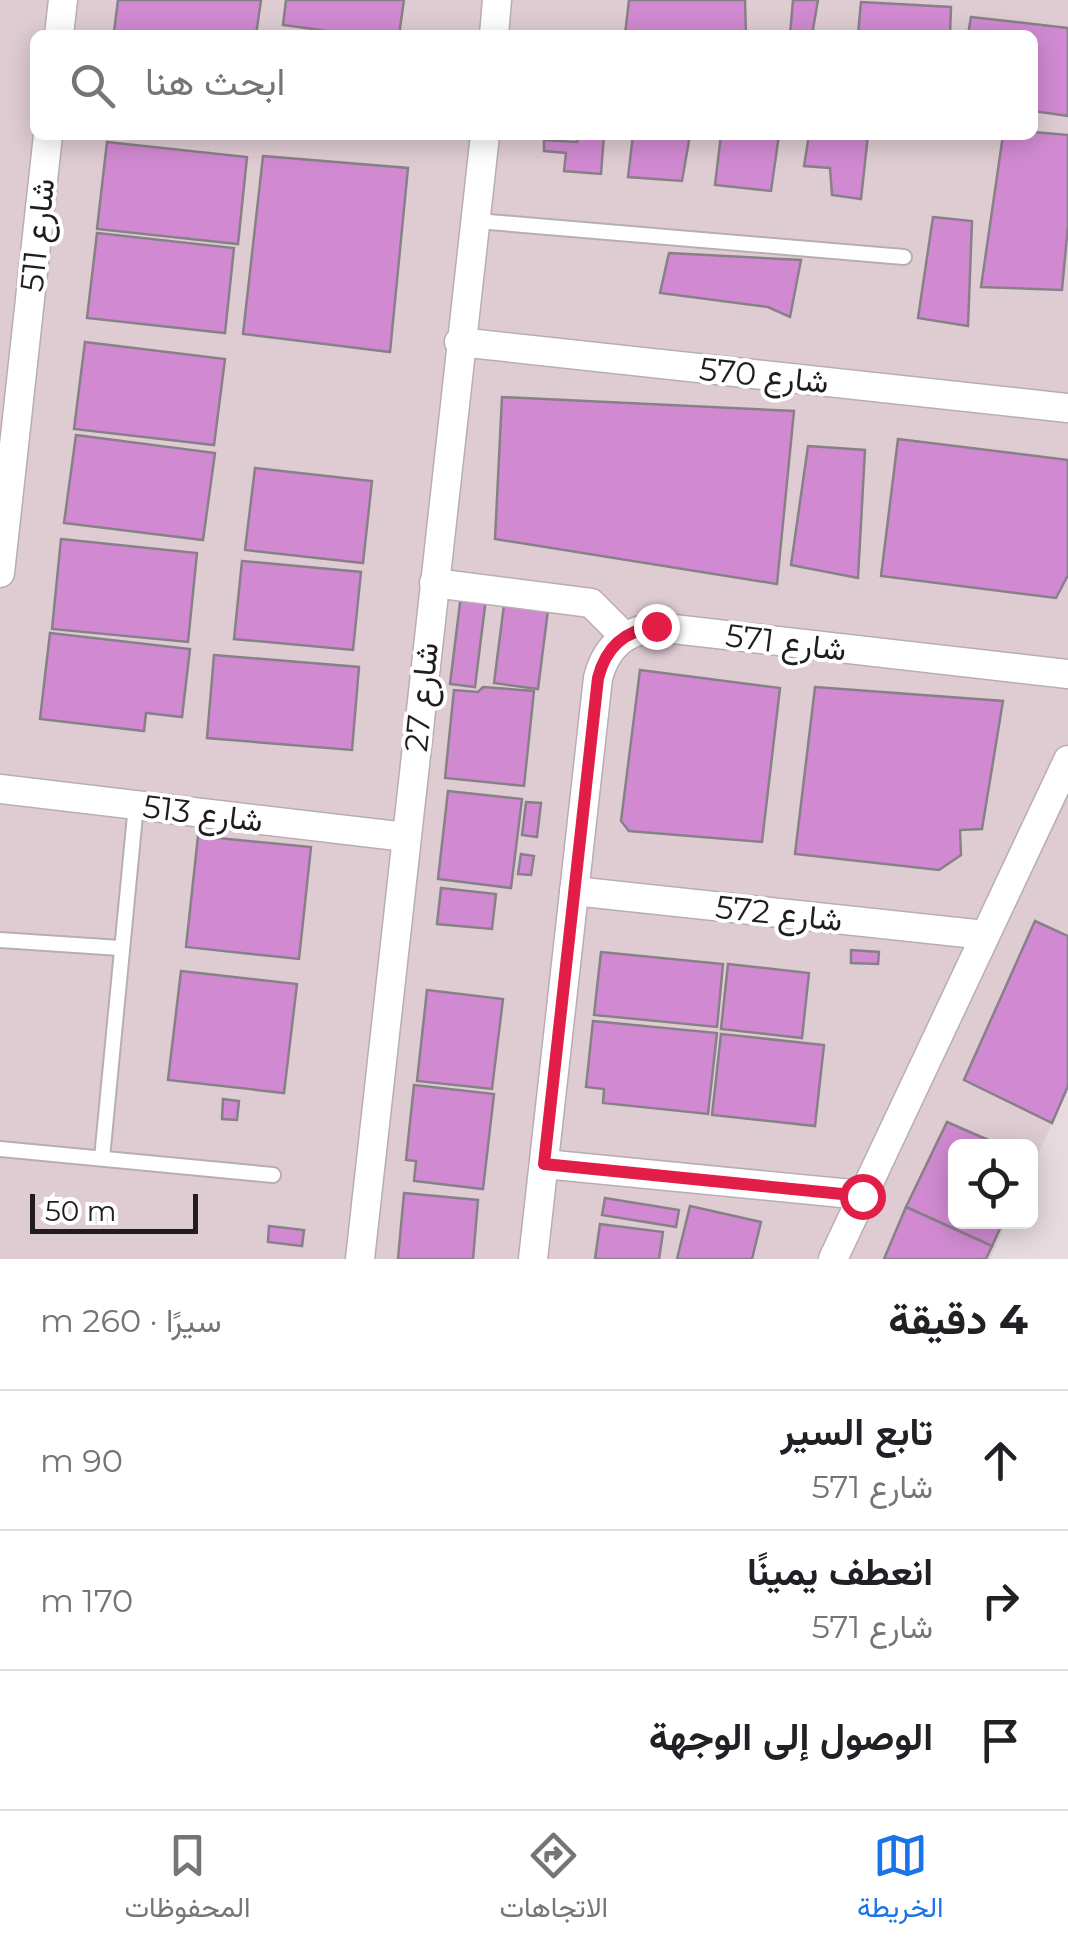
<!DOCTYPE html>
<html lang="ar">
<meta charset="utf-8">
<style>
:root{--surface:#fff;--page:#f2f2f2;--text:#202124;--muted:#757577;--line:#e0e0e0;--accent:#1a73e8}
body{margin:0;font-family:Montserrat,Vazirmatn,sans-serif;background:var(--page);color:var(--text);direction:rtl}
.controls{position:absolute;right:30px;bottom:30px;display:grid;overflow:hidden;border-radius:15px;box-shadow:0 5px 25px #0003}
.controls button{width:90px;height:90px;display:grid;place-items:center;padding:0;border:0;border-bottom:2px solid var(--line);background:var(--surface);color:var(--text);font:50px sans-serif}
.scale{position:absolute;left:30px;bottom:25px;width:168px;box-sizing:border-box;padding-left:10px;border:5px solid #211d1f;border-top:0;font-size:28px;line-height:35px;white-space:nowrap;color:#211d1f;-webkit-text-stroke:8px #fff;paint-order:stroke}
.stop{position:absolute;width:30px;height:30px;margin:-22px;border:8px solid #e11d48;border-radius:50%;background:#fff}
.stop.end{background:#e11d48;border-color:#fff;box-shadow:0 2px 10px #0008}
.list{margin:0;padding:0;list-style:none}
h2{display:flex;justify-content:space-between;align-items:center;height:130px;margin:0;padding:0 40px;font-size:42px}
h2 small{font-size:32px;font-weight:400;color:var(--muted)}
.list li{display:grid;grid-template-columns:65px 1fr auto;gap:30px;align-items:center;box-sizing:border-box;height:140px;padding:0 40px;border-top:2px solid var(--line)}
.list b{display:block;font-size:38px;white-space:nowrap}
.list p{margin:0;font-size:32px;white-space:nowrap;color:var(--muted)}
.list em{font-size:32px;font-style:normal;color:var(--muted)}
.icon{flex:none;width:55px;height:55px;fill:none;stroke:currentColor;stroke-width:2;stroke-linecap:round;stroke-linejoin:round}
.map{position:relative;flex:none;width:1068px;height:1259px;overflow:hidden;direction:ltr}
.search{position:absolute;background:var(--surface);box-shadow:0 5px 25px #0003;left:30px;right:30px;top:30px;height:110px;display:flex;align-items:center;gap:25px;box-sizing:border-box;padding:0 35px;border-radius:15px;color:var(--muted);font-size:38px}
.sheet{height:550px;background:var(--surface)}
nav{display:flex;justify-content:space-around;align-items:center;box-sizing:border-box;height:140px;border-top:2px solid var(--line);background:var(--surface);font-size:28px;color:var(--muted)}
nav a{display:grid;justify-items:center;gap:5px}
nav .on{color:var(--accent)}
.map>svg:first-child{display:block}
</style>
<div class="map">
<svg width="1068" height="1259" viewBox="0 0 1068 1259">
<rect width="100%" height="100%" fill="#e6dadf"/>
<path fill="#dfccd3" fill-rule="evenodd" d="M0,0H1068V1089L1031,1170L1030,1146H956V1222H1007L990,1259H0ZM35,35H1033V135H35Z"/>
<g fill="#d18ad2" stroke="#888088" stroke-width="2.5">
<path d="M118,0H261L256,35L114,32Z"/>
<path d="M286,0H404L399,35H357L283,25Z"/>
<path d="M629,0H745L746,35H625Z"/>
<path d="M793,0H818L812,35H790Z"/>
<path d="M861,2L951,7L950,35H858Z"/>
<path d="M971,17L1068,28V116L1033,111V35H968Z"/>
<path d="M1033,132L1068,135V225L1062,290L981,287L1003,135Z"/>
<path d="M578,135H604L601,174L564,171L566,153L544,151V140L577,142Z"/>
<path d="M633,135H690L682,181L628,177Z"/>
<path d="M721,135H779L771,191L715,185Z"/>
<path d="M809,135H868L861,199L832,195L830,168L804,166Z"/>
<path d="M107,142L247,157L238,244L97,229Z"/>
<path d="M263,156L408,168L390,352L243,334Z"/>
<path d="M933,217L972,221L968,326L918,318Z"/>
<path d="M97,233L234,248L225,333L87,318Z"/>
<path d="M669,253L801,260L790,317L768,307L660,293Z"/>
<path d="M85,342L225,359L214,445L74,429Z"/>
<path d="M502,397L794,411L777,584L495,539Z"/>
<path d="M76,435L215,453L203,540L64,523Z"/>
<path d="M898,439L1068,460V575L1056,598L881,576Z"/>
<path d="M808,446L865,450L858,578L791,565Z"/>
<path d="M255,468L372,481L363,563L245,550Z"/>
<path d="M61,539L197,553L188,642L52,629Z"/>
<path d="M242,561L361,572L353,650L234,639Z"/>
<path d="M461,595L486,598L475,687L450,684Z"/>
<path d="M505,597L549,602L538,689L494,683Z"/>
<path d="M50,633L190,649L182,717L146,713L144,731L40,719Z"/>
<path d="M214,655L359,667L352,750L207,738Z"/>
<path d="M640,670L780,688L762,842L629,831L621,821Z"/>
<path d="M483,687L534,691L524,786L445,778L454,690L478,692Z"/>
<path d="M815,687L1003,701L982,829L960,830L961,855L939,870L795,854Z"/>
<path d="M448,791L522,799L511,888L438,879Z"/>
<path d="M526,802L541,803L537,837L522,835Z"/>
<path d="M198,836L311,847L299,959L186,947Z"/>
<path d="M521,854L534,856L531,875L518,874Z"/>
<path d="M441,888L496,894L492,929L437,924Z"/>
<path d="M1035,921L1068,936V1086L1052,1123L964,1080Z"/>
<path d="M851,950L879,952L878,964L851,963Z"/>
<path d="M601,952L723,964L717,1027L594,1015Z"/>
<path d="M728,964L809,973L802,1038L721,1029Z"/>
<path d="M181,971L297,984L284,1093L168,1080Z"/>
<path d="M427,990L503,999L492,1089L417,1081Z"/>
<path d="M593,1021L717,1033L708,1114L603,1103L604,1089L586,1087Z"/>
<path d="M721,1034L824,1045L815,1126L712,1115Z"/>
<path d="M414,1085L494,1094L483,1189L414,1181L416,1161L406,1160Z"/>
<path d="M223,1099L239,1101L237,1120L222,1119Z"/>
<path d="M947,1122L1002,1146H956V1222H1003L992,1246L906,1207Z"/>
<path d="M404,1193L478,1200L473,1259H398Z"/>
<path d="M605,1198L679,1210L676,1227L602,1215Z"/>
<path d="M690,1206L761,1222L752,1259H677Z"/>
<path d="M906,1207L992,1246L986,1259H884Z"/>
<path d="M600,1224L663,1232L659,1259H595Z"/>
<path d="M269,1226L304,1230L302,1246L268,1242Z"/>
</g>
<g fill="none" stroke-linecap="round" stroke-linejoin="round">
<g stroke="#b8adb2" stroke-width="18">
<g id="lane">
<path d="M477,221L904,257"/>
<path d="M0,940L120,948"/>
<path d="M0,1149L273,1175"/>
<path d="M102,1158L136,805"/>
</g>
</g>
<g stroke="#b8adb2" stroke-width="31">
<g id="street">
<path d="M59,35L63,0"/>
<path d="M494,35L497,0"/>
<path d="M459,342L1068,408"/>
<path d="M0,573L48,135"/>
<path d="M434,583L591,603L624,636"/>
<path d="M0,789L406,837"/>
<path d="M574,891L985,935"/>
<path d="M544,1164L862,1195"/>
<path d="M360,1259L485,135"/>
<path d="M533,1259L598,678C606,647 624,631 656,627L1068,674"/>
<path d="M833,1259L1068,760"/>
</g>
</g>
<use href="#lane" stroke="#fff" stroke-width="14"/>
<use href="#street" stroke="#fff" stroke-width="28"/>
</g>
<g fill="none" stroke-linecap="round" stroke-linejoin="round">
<path stroke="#e11d48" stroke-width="12" d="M656,626C624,631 606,647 598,678L544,1164L862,1196"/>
</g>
<g text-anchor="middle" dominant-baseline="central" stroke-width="8" stroke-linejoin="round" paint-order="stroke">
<g font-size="32" fill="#211d1f" stroke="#fff">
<text transform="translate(37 235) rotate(-84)">شارع 511</text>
<text transform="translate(764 375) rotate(6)">شارع 570</text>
<text transform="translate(786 642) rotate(7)">شارع 571</text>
<text transform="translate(421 697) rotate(-84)">شارع 27</text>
<text transform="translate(203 813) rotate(7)">شارع 513</text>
<text transform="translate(779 913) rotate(6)">شارع 572</text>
</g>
</g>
</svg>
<div class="controls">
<button><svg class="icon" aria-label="locate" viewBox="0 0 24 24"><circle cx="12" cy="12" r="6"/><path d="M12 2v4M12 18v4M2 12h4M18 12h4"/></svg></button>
</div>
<div class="scale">50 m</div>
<div class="stop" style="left:862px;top:1196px"></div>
<div class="stop end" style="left:656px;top:626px"></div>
<div class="search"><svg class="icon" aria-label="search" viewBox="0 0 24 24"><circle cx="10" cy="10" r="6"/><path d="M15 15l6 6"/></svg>ابحث هنا</div>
</div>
<section class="sheet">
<h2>4 دقيقة<small>سيرًا · 260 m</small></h2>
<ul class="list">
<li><svg class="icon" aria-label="ahead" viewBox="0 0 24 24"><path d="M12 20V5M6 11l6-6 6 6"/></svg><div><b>تابع السير</b><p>شارع 571</p></div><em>90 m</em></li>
<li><svg class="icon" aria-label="right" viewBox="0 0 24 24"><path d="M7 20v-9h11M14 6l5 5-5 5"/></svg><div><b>انعطف يمينًا</b><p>شارع 571</p></div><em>170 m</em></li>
<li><svg class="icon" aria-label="arrive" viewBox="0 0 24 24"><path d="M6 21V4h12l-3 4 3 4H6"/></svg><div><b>الوصول إلى الوجهة</b></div></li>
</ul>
</section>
<nav>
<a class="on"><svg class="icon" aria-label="map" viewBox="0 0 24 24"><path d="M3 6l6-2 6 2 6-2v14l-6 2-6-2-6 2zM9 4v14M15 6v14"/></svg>الخريطة</a>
<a><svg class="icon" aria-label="directions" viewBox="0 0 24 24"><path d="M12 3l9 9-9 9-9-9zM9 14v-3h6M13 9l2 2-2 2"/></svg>الاتجاهات</a>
<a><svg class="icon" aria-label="saved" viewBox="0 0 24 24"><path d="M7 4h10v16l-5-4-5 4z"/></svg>المحفوظات</a>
</nav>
